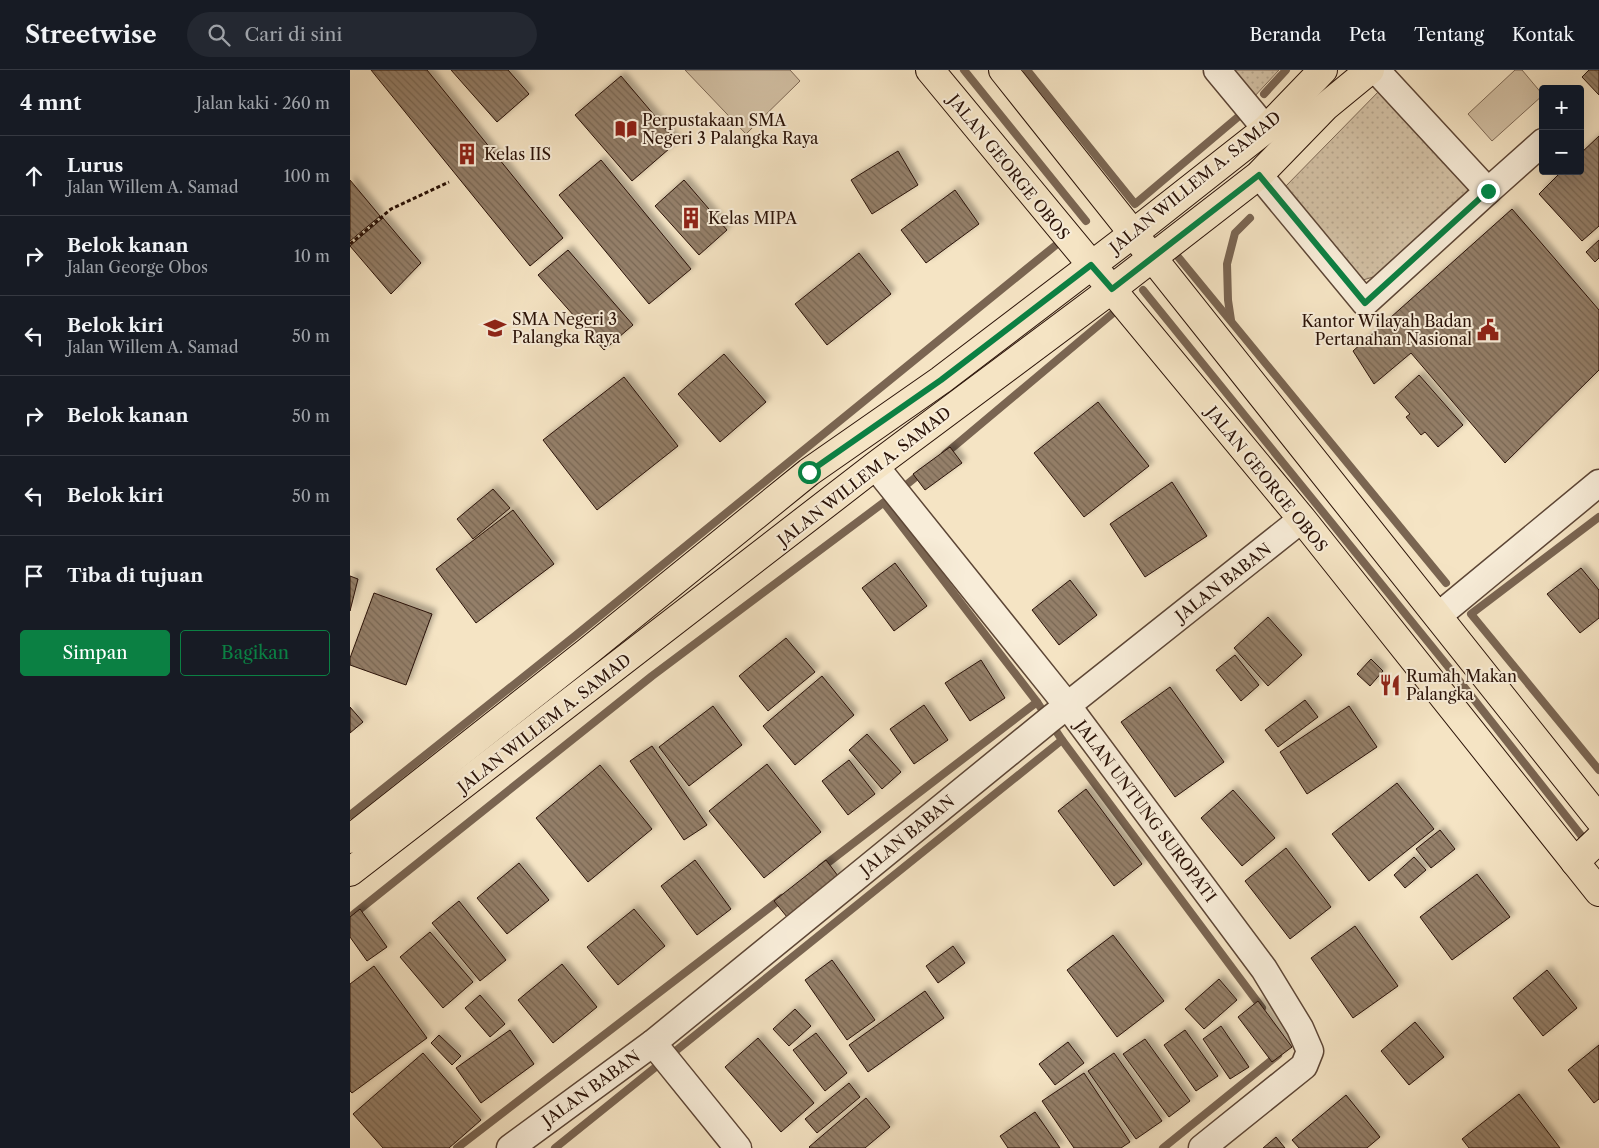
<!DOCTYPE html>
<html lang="id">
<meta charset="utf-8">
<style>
:root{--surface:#171b24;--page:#242831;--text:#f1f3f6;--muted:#9ea1a6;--line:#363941;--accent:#0b8043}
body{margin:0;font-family:"Libre Caslon Text",serif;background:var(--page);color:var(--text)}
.controls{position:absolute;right:15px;top:15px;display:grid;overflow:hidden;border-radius:5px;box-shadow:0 5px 20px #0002}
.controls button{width:45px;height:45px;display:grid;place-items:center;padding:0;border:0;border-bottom:1px solid var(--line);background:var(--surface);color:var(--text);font:25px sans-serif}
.stop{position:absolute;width:15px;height:15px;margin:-11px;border:4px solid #0b8043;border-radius:50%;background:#fff}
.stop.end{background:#0b8043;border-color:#fff;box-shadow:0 1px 5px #0008}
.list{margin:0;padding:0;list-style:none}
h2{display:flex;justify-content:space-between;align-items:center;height:65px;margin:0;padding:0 20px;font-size:21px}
h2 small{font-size:16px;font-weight:400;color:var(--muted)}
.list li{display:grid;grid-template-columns:32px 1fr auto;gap:15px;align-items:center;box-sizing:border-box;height:80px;padding:0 20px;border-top:1px solid var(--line)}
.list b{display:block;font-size:19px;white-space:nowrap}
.list p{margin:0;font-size:16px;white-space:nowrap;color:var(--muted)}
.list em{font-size:16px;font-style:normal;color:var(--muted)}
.actions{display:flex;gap:10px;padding:15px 20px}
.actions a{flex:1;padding:11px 0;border:1px solid var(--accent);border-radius:5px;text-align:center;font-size:18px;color:var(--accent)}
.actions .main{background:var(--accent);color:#fff}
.icon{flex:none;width:28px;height:28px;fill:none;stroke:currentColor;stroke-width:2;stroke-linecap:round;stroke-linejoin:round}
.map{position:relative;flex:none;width:1249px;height:1078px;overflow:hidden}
header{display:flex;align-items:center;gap:30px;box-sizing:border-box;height:70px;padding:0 25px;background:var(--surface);border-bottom:1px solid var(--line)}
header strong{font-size:24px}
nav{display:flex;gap:28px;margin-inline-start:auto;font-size:18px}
.search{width:350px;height:45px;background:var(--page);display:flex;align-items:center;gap:12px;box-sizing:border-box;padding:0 18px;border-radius:28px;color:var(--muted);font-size:19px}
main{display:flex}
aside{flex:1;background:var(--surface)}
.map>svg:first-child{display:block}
</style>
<header>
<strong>Streetwise</strong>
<div class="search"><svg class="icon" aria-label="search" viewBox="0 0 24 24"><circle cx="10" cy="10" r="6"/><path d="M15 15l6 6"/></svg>Cari di sini</div>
<nav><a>Beranda</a><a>Peta</a><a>Tentang</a><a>Kontak</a></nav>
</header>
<main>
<aside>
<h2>4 mnt<small>Jalan kaki · 260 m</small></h2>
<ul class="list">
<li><svg class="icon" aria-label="ahead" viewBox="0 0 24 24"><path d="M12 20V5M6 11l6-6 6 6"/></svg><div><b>Lurus</b><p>Jalan Willem A. Samad</p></div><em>100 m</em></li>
<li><svg class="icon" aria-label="right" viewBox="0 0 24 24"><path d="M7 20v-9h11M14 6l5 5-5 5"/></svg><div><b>Belok kanan</b><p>Jalan George Obos</p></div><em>10 m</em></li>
<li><svg class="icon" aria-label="left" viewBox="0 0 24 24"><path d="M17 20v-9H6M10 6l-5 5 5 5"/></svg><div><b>Belok kiri</b><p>Jalan Willem A. Samad</p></div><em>50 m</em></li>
<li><svg class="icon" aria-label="right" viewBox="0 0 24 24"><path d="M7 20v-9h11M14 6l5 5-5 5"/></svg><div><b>Belok kanan</b></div><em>50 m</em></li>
<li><svg class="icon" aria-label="left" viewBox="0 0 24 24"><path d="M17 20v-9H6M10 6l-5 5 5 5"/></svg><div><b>Belok kiri</b></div><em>50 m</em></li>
<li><svg class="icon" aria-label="arrive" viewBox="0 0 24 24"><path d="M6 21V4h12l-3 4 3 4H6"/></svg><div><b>Tiba di tujuan</b></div></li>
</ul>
<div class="actions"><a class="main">Simpan</a><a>Bagikan</a></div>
</aside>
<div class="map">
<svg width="1249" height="1078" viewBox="0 0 1249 1078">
<defs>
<pattern id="grass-dots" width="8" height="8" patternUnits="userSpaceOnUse" patternTransform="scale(1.25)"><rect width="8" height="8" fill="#d2c0a4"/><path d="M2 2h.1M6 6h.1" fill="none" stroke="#b4a48c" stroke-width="1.8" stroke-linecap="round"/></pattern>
<pattern id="building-back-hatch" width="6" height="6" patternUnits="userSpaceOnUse" patternTransform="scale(1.25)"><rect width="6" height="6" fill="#947f69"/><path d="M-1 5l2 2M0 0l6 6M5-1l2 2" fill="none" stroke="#796754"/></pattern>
<filter id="shadow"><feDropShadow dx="4.5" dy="-4.5" stdDeviation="2.5" flood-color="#0004"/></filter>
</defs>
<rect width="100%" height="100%" fill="#f5e4c4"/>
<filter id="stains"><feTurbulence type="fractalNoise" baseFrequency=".004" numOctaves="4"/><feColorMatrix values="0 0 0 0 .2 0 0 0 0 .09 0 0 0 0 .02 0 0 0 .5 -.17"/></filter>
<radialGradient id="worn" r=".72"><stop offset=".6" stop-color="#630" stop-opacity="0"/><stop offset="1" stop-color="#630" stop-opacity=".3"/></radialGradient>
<g fill="url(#grass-dots)" stroke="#7e6956">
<path d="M880,0H929L903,28Z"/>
<path d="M1032,18L1118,118L1116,126L1023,207L1013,210L933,119Z"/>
</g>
<g fill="#d2c0a4" stroke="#7e6956">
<path d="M335,0H440L450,11L396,64Z"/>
<path d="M1165,0H1172L1193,25L1142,71L1118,44Z"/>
</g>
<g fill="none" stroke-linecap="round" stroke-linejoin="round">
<g stroke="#7a6552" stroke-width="8">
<path d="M614,0L736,151"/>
<path d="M677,0L785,134L888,47"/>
<path d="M914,24L936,0"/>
<path d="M824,182L1096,513"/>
<path d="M793,220L1100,599L1238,774"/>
<path d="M881,250L878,230L877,194L885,163L900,148"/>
<path d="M595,384L762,244"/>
<path d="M550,420L572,402"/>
<path d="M1249,447L1121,544L1249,700"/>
<path d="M687,632L712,670"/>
<path d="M0,745L225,566L706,175"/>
<path d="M471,798L687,632L534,433"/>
<path d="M0,847L302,606L537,430"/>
<path d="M107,1078L432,828"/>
<path d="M205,1078L712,670L912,938"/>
<path d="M813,1078L928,985"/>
</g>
</g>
<g fill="url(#building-back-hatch)" stroke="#2a1207" filter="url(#shadow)">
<path d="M21,0H77L213,168L180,196Z"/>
<path d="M101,0H158L179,24L147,52Z"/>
<path d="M1239,0H1249V25L1232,7Z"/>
<path d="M271,6L327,72L282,111L225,45Z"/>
<path d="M1249,66V156L1232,171L1189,124L1212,101H1230V84Z"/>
<path d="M548,81L568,115L522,144L501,110Z"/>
<path d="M251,90L341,199L299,234L209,125Z"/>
<path d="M0,110L30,146L0,171Z"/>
<path d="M334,110L377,160L349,185L305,136Z"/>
<path d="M605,120L629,154L576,193L551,160Z"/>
<path d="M1162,139L1249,240V300L1155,393L1061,283L1024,314L1003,281Z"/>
<path d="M33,148L71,193L41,224L0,176Z"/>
<path d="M1249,170V188L1245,192L1236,182Z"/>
<path d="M218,180L283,255L254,280L188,205Z"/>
<path d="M509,183L541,224L477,275L445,234Z"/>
<path d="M374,284L416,332L370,372L328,324Z"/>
<path d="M1069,305L1113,355L1088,377L1075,362L1071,365L1056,347L1060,344L1045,327Z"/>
<path d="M274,307L328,376L247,440L193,370Z"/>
<path d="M748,332L799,396L734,447L684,383Z"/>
<path d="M600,377L612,393L575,420L563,404Z"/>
<path d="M822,412L857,466L795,507L760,454Z"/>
<path d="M143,419L160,438L123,469L107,449Z"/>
<path d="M163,440L204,494L126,553L86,499Z"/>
<path d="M545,493L577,536L544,561L512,518Z"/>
<path d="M1231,498L1249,520V548L1230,563L1197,524Z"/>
<path d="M0,506L8,509L0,541Z"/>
<path d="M720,510L747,545L709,575L682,540Z"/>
<path d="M24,523L82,544L56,615L0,595V588Z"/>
<path d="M918,547L952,585L918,616L884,578Z"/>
<path d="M436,568L465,602L418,641L389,606Z"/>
<path d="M885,585L909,615L891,631L866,600Z"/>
<path d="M1021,589L1033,601L1020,616L1007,604Z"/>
<path d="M631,590L655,628L620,651L595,613Z"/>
<path d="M472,606L504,645L445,695L413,656Z"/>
<path d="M820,617L874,692L825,727L771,652Z"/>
<path d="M955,630L968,647L928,677L915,660Z"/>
<path d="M574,635L598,670L564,694L540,659Z"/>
<path d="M363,636L392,675L339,716L309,677Z"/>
<path d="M999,636L1027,677L957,724L930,682Z"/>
<path d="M0,637L13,652L0,663Z"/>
<path d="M517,664L551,702L532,719L499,680Z"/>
<path d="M302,676L357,755L334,770L280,691Z"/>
<path d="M499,690L525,724L498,745L472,711Z"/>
<path d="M417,694L471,762L414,808L359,741Z"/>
<path d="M250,695L302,759L238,812L186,748Z"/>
<path d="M1047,713L1084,759L1019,811L982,764Z"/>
<path d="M736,719L792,794L764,816L708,741Z"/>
<path d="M883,720L925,768L892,796L851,748Z"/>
<path d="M1090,760L1105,779L1081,798L1066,779Z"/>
<path d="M936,778L981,837L940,869L895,811Z"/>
<path d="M1064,787L1076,800L1055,818L1044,805Z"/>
<path d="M345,790L381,839L347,865L311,816Z"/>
<path d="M476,790L488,806L437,847L424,831Z"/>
<path d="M169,793L199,830L157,864L127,828Z"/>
<path d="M1127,804L1160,847L1102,890L1070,847Z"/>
<path d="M109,831L156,890L130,911L82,853Z"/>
<path d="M10,839L37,877L17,891L0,867V847Z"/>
<path d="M284,839L315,876L268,915L237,877Z"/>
<path d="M1005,856L1048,916L1003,948L961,888Z"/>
<path d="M80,862L123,912L93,938L50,887Z"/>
<path d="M763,865L814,931L767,967L717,900Z"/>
<path d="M603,876L615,893L588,913L576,896Z"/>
<path d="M482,890L525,950L497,970L455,910Z"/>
<path d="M212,894L247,937L203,973L168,930Z"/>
<path d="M24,896L77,968L2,1023L0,1021V914Z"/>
<path d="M1197,900L1227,938L1193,966L1163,928Z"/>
<path d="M869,909L887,930L854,959L835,939Z"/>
<path d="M575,921L594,948L518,1002L499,975Z"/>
<path d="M130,925L155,954L140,967L115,938Z"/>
<path d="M908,931L942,977L922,992L888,947Z"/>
<path d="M445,939L461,956L439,976L423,959Z"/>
<path d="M1065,952L1094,987L1059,1015L1031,981Z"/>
<path d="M871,956L899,997L880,1009L853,969Z"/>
<path d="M160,960L184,994L131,1033L106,998Z"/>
<path d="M835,960L868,1006L846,1021L814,975Z"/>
<path d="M466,963L497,1003L475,1021L443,980Z"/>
<path d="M89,965L111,986L102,995L81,973Z"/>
<path d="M408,968L464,1033L431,1062L375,997Z"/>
<path d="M795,969L840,1031L819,1047L773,984Z"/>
<path d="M718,972L734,993L705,1015L689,994Z"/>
<path d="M1249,975V1029L1244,1033L1218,1000Z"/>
<path d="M73,983L131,1050L99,1078H33L3,1044Z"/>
<path d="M764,983L812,1051L786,1069L738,1001Z"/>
<path d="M734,1003L780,1072L771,1078H724L692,1031Z"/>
<path d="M499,1013L510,1027L467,1063L455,1049Z"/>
<path d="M1169,1024L1210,1078H1119L1112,1069Z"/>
<path d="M996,1025L1030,1067L1017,1078H949L942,1070Z"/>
<path d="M516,1028L540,1057L515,1078H460L459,1077Z"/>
<path d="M685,1042L710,1078H658L650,1066Z"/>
<path d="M926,1067L935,1078H913Z"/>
</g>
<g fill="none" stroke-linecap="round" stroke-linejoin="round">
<g stroke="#5d4636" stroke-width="29">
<g id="minor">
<path d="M867,0L916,59"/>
<path d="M909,105L1015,233L1138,121L1026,0"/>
<path d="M1138,121L1193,72"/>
<path d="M525,396L717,635L914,899L950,958L960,981L954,996L852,1078"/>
<path d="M1088,546L1249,413"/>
<path d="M303,973L388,1078"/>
<path d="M160,1078L303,973L699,650L952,449"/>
</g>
</g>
<g stroke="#2a1207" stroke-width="30">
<g id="major">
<path d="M580,0L952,449L1249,822"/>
<path d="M653,0L1249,749"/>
<path d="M0,769L237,582L459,402L591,310L784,163L916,59L973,0"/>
<path d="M1225,792L1249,769"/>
<path d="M0,802L525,396L762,219L909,105L975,37L1020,0"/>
</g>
</g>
<path stroke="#2a1207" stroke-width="3" stroke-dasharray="4 2.5" stroke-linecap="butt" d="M0,174L41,139L99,112"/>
<use href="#minor" stroke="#f8edd9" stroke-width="26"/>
<use href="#major" stroke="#f5e4c4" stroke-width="28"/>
</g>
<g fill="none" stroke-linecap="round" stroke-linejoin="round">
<path stroke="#0b8043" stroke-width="6" d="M459,402L591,310L741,195L762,219L909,105L1015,233L1138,121"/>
</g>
<defs>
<g id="library-bare" transform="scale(1.725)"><path d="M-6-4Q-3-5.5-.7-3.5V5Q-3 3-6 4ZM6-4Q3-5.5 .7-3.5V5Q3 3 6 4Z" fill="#8f2418" stroke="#f8edd9" stroke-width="2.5" paint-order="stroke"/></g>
<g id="building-bare" transform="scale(1.725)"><path d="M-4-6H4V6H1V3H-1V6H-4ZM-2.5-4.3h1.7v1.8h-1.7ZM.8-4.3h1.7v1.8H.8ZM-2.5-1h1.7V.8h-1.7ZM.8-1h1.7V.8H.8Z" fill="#8f2418" stroke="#f8edd9" stroke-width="2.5" paint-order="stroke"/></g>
<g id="school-bare" transform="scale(1.725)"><path d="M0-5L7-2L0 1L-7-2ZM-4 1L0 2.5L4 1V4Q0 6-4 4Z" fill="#8f2418" stroke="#f8edd9" stroke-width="2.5" paint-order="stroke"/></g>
<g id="civic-bare" transform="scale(1.725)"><path d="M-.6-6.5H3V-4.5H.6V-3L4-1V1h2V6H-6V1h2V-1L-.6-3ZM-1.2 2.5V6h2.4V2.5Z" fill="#8f2418" stroke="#f8edd9" stroke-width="2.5" paint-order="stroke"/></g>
<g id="restaurant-bare" transform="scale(1.725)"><path d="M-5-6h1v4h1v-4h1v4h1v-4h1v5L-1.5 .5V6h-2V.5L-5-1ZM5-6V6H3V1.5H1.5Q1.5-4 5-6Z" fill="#8f2418" stroke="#f8edd9" stroke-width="2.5" paint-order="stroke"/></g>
</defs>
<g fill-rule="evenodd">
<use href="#library-bare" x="276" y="59"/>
<use href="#building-bare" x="117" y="84"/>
<use href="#building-bare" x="341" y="148"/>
<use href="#school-bare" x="145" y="258"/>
<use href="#civic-bare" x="1138" y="260"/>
<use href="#restaurant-bare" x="1040" y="615"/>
</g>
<g text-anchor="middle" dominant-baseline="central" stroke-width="4" stroke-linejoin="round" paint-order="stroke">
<g font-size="16" fill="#2a1207" stroke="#f8edd9" text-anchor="start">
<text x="292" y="50">Perpustakaan SMA<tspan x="292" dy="18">Negeri 3 Palangka Raya</tspan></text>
<text x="134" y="84">Kelas IIS</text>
<text x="358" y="148">Kelas MIPA</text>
<text x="162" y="249">SMA Negeri 3<tspan x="162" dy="18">Palangka Raya</tspan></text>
<text x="1122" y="251" text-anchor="end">Kantor Wilayah Badan<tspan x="1122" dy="18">Pertanahan Nasional</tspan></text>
<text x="1056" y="606">Rumah Makan<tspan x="1056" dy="18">Palangka</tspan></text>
</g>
<g font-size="16" fill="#2a1207" stroke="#f8edd9">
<text transform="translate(659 97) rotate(51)">JALAN GEORGE OBOS</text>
<text transform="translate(845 112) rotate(-39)">JALAN WILLEM A. SAMAD</text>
<text transform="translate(514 406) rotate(-38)">JALAN WILLEM A. SAMAD</text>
<text transform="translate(917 409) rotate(51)">JALAN GEORGE OBOS</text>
<text transform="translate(873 512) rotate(-38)">JALAN BABAN</text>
<text transform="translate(194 653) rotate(-38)">JALAN WILLEM A. SAMAD</text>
<text transform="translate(796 741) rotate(53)">JALAN UNTUNG SUROPATI</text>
<text transform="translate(557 765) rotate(-39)">JALAN BABAN</text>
<text transform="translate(241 1018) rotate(-36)">JALAN BABAN</text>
</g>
</g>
<rect width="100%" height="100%" filter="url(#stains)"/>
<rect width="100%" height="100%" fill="url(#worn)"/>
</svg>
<div class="controls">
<button>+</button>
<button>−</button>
</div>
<div class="stop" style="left:459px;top:402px"></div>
<div class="stop end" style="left:1138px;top:121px"></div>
</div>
</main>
